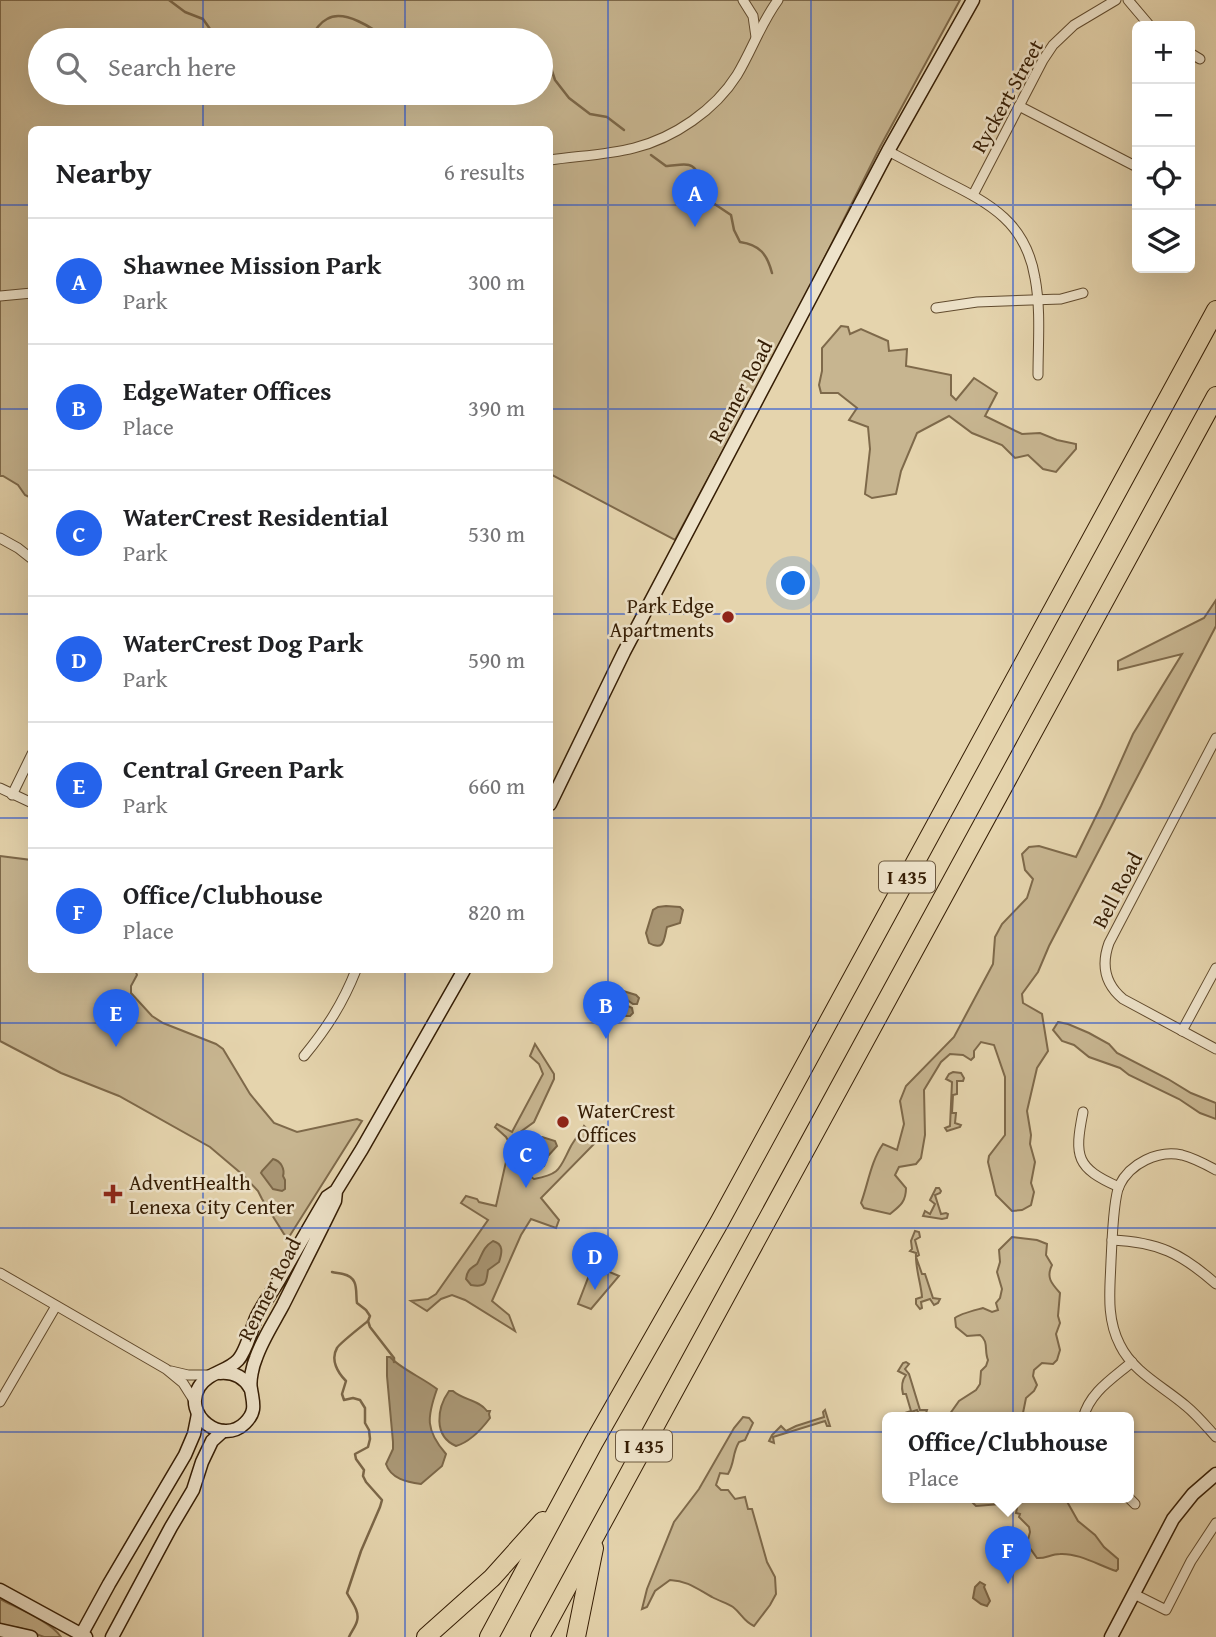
<!DOCTYPE html>
<meta charset="utf-8">
<style>
:root{--surface:#fff;--page:#f6f6f6;--text:#202124;--muted:#757577;--line:#e0e0e0;--accent:#2563eb}
body{margin:0;font-family:"Gentium Book Plus",serif;background:var(--page);color:var(--text)}
.controls{position:absolute;right:21px;top:21px;display:grid;overflow:hidden;border-radius:10px;box-shadow:0 7px 28px #0002}
.controls button{width:63px;height:63px;display:grid;place-items:center;padding:0;border:0;border-bottom:2px solid var(--line);background:var(--surface);color:var(--text);font:35px sans-serif}
.you{position:absolute;left:794px;top:584px;width:24px;height:24px;margin:-18px;border:5px solid #fff;border-radius:50%;background:#1a73e8;box-shadow:0 0 0 10px #1a73e833}
.badge{display:grid;place-items:center;width:46px;height:46px;border-radius:50%;background:var(--accent);color:#fff;font-size:23px;font-weight:700}
.pin{position:absolute;translate:-50% -58px;filter:drop-shadow(0 2px 4px #0008)}
.pin::after{content:'';position:absolute;top:37px;width:24px;height:21px;background:inherit;clip-path:polygon(0 0,100% 0,50% 100%)}
.popup{position:absolute;left:882px;top:1412px;width:252px;height:91px;box-sizing:border-box;display:grid;place-content:center;border-radius:10px;background:var(--surface);filter:drop-shadow(0 2px 5px #0005);font-size:23px;white-space:nowrap;color:var(--muted)}
.popup b{font-size:26px;color:var(--text)}
.popup::after{content:'';position:absolute;left:50%;top:100%;margin-left:-14px;border:14px solid transparent;border-top-color:var(--surface)}
.list{margin:0;padding:0;list-style:none}
h2{display:flex;justify-content:space-between;align-items:center;height:91px;margin:0;padding:0 28px;font-size:30px}
h2 small{font-size:23px;font-weight:400;color:var(--muted)}
.list li{display:grid;grid-template-columns:46px 1fr auto;gap:21px;align-items:center;box-sizing:border-box;height:126px;padding:0 28px;border-top:2px solid var(--line)}
.list b{display:block;font-size:26px;white-space:nowrap}
.list p{margin:0;font-size:23px;white-space:nowrap;color:var(--muted)}
.list em{font-size:23px;font-style:normal;color:var(--muted)}
.icon{flex:none;width:38px;height:38px;fill:none;stroke:currentColor;stroke-width:2;stroke-linecap:round;stroke-linejoin:round}
.map{position:relative;flex:none;width:1216px;height:1637px;overflow:hidden}
.search{position:absolute;background:var(--surface);box-shadow:0 7px 28px #0002;left:28px;top:28px;width:525px;height:77px;display:flex;align-items:center;gap:18px;box-sizing:border-box;padding:0 24px;border-radius:38px;color:var(--muted);font-size:26px}
.panel{position:absolute;background:var(--surface);box-shadow:0 7px 28px #0002;left:28px;top:126px;width:525px;height:847px;border-radius:10px}
.map>svg:first-child{display:block}
</style>
<div class="map">
<svg width="1216" height="1637" viewBox="0 0 1216 1637">
<rect width="100%" height="100%" fill="#e5d4ad"/>
<filter id="stains"><feTurbulence type="fractalNoise" baseFrequency=".00286" numOctaves="4"/><feColorMatrix values="0 0 0 0 .2 0 0 0 0 .09 0 0 0 0 .02 0 0 0 .5 -.17"/></filter>
<radialGradient id="worn" r=".72"><stop offset=".6" stop-color="#630" stop-opacity="0"/><stop offset="1" stop-color="#630" stop-opacity=".3"/></radialGradient>
<g fill="#c7b590" stroke="#7e694a" stroke-width="2" fill-rule="evenodd">
<path d="M0,0H960L880,147L800,307L675,540L550,474V130H32L31,498L25,495L18,485L3,476H0ZM40,40H541V93H40Z"/>
<path d="M841,326L848,327L850,334L861,329L888,341L889,351L907,349L906,366L951,375V395L956,400L974,378L997,393L985,416L1022,434L1040,433L1057,440L1076,444V449L1056,472L1043,469L1028,455L1015,458L1002,445L972,433L949,416L917,433L901,471L896,494L872,498L865,494L870,449L868,427L849,420L857,408L838,393H821L819,385L822,371V348Z"/>
<path d="M1216,600V626L1049,946L1038,972L1022,994L1023,1003L1042,1014L1048,1051L1037,1068L1027,1111L1031,1135L1030,1144L1035,1162L1031,1183L1034,1192L1031,1205L1022,1210L1012,1211L996,1195L988,1162L989,1156L1005,1135V1077L994,1045L981,1042L974,1051V1057L971,1060L963,1055L950,1054L941,1062L924,1090L925,1135L921,1158L916,1164L899,1167L895,1175L906,1188C906,1202 900,1206 890,1214L864,1208L861,1203C868,1184 871,1161 883,1144L897,1150L904,1124L900,1101L906,1086L954,1037L993,964L995,937L1002,924L1027,898L1033,879L1025,870L1022,854L1029,847L1039,846L1076,857L1101,806L1133,734L1182,654L1118,670V661L1204,618Z"/>
<path d="M0,856L31,860L32,970H135L137,975L131,986V993L152,1016L163,1023L216,1044L223,1049L250,1094L274,1123L297,1132L357,1119L362,1121L289,1237L284,1234L262,1199L258,1191L243,1175L210,1147L119,1096L61,1073L0,1041Z"/>
<path d="M1058,1022L1068,1024L1089,1033L1109,1044L1117,1053L1168,1079L1191,1093L1216,1103V1119L1200,1113L1179,1099L1129,1075L1120,1068L1089,1057L1074,1045L1062,1041L1053,1030Z"/>
<path d="M535,1044L554,1074V1079L534,1122L519,1133L514,1145V1156L517,1167L534,1179C561,1174 559,1169 571,1146C575,1139 580,1133 584,1126L592,1134L600,1135L597,1141L541,1198L559,1220L556,1228L531,1219L521,1235L492,1301L509,1315L515,1331L465,1300L452,1295L441,1299L427,1311L411,1301L428,1299L436,1294L488,1220L461,1203L466,1196L477,1199L479,1202L496,1206L510,1144L506,1137L495,1127L497,1124L512,1132L543,1074L539,1064L530,1056Z"/>
<path d="M953,1072L961,1073L964,1078L963,1081H957V1094L953,1095L952,1113H956L955,1123L961,1125L960,1127L947,1131L945,1128L950,1126L952,1082L946,1079L949,1074Z"/>
<path d="M936,1188H939L941,1191L940,1193L935,1195L941,1214L946,1213L948,1214L947,1218L942,1219L923,1216L925,1211L930,1214L935,1204L930,1200Z"/>
<path d="M915,1231L919,1232L920,1237L915,1240L919,1255L916,1257L922,1274H925L933,1298L940,1299L938,1303L934,1305L930,1299L921,1302L922,1308L920,1309L916,1304V1299L922,1297C921,1283 915,1268 916,1253L910,1251L912,1249L911,1241Z"/>
<path d="M1012,1237L1037,1240L1047,1244L1046,1255L1052,1265C1046,1277 1051,1283 1060,1293L1058,1316L1060,1323L1056,1334L1060,1350L1057,1360L1053,1364L1042,1363L1034,1370L1033,1376L1037,1385L1034,1391L1026,1398L1022,1418H947L959,1401L976,1390L980,1384L981,1371L986,1366L988,1360C984,1351 989,1341 980,1335L967,1336L956,1327L955,1318C959,1314 976,1310 983,1308L992,1312L998,1310L996,1303L1000,1298L1002,1289L997,1272L1000,1262L999,1250Z"/>
<path d="M593,1265L619,1276L591,1309L578,1304Z"/>
<path d="M906,1362L909,1364L905,1369L909,1374L920,1410H927L926,1413L920,1416L917,1410L908,1413L909,1418H903L902,1414L911,1411L906,1394H903C901,1386 902,1380 906,1375L898,1371L903,1363Z"/>
<path d="M825,1410L830,1426H827L825,1421L773,1437L774,1443L769,1441L772,1435L781,1426L786,1431L796,1426L824,1417L823,1412Z"/>
<path d="M743,1417L749,1418L753,1423L745,1440L739,1442C732,1454 735,1462 728,1474L720,1473L716,1485L721,1490H728L735,1499L745,1497L748,1509H752L767,1562L775,1577L776,1594L770,1605L754,1626C743,1621 742,1614 733,1607C727,1603 719,1601 712,1597C697,1589 689,1581 670,1580L655,1591L647,1607L642,1609L647,1589L674,1522L699,1489L734,1428Z"/>
<path d="M972,1498H1065L1078,1521L1095,1535L1104,1547L1118,1559V1569L1116,1571C1098,1565 1079,1553 1060,1554C1051,1554 1045,1559 1037,1558L1027,1544L1030,1532L1029,1527L1019,1517L1020,1514L1016,1513L1017,1508L1001,1504L976,1506L972,1502Z"/>
<path d="M0,1599C17,1608 52,1622 61,1637H44L20,1628L0,1625Z"/>
</g>
<g fill="#a99674" stroke="#7b6647" stroke-width="2">
<path d="M666,906L680,907L683,910L680,923L667,927C664,938 665,952 649,943L646,933L653,910L658,907Z"/>
<path d="M620,990L636,995L639,998L637,1004H633L623,997L618,998L616,1005L618,1007L628,1006L632,1008L633,1013L630,1016H626L618,1012H609L606,1008V1004C612,1000 613,993 620,990Z"/>
<path d="M542,1137L555,1141L557,1146L548,1156L544,1166L538,1167L526,1159L525,1154L528,1150L535,1148L536,1140Z"/>
<path d="M273,1159C281,1161 285,1169 283,1176L285,1180V1189L282,1191L273,1189L261,1173L262,1171Z"/>
<path d="M493,1241C504,1244 502,1253 499,1262L488,1270C486,1281 488,1288 471,1285L466,1279C467,1270 471,1268 477,1264C482,1255 483,1247 493,1241Z"/>
<path d="M387,1357H390C401,1369 423,1378 437,1389C427,1417 425,1430 446,1454L442,1466L421,1484C407,1482 391,1479 386,1464L393,1449V1442L387,1376Z"/>
<path d="M449,1391H453C463,1400 479,1400 487,1411H490L489,1414L490,1418C481,1430 470,1442 456,1446C433,1436 437,1408 449,1391Z"/>
<path d="M980,1582L985,1585L984,1587L990,1601L987,1606L981,1604L973,1598L975,1587Z"/>
</g>
<g fill="none" stroke-linecap="round" stroke-linejoin="round">
<g stroke="#7b6647" stroke-width="2.5">
<path d="M169,0L185,12L203,19L210,29L225,38L233,40"/>
<path d="M309,40C313,33 319,23 327,19C344,9 374,28 386,40"/>
<path d="M541,55L548,59L555,80L569,98L590,114L607,117L624,130"/>
<path d="M651,155L666,166C673,166 683,163 689,165C700,168 701,186 701,195L731,215L734,230L740,242C760,245 767,254 772,273"/>
<path d="M332,1272C335,1273 339,1273 343,1274C360,1278 355,1292 357,1303L366,1310L370,1316L368,1321L370,1327L394,1358V1362"/>
<path d="M349,1637C351,1632 356,1626 357,1621C360,1611 351,1601 347,1593L361,1551L380,1507L382,1500L366,1482L363,1476L364,1470L356,1459L355,1454L368,1447L370,1439L369,1430L365,1423V1408L360,1400L353,1398L344,1400L342,1394L346,1381C338,1373 330,1360 337,1348C339,1344 363,1325 368,1321"/>
</g>
<g stroke="#614b2e" stroke-width="11">
<g id="street">
<path d="M743,0L753,16L756,37"/>
<path d="M1128,0L1150,26"/>
<path d="M1190,53L1200,59"/>
<path d="M1019,106L1137,167"/>
<path d="M888,151C907,161 926,171 945,181C991,204 1026,223 1035,278C1041,310 1038,343 1038,375"/>
<path d="M550,160C577,156 607,155 634,148C674,138 715,110 737,75C752,50 761,23 778,0"/>
<path d="M973,195L1043,60L1053,45L1074,25L1116,0"/>
<path d="M0,296L32,293"/>
<path d="M936,308L977,302L1061,299L1083,293"/>
<path d="M0,538L18,548L32,559"/>
<path d="M1216,738L1109,943C1101,965 1105,984 1123,999L1216,1049"/>
<path d="M0,788L32,803"/>
<path d="M12,795L32,754"/>
<path d="M1182,1031L1216,968"/>
<path d="M304,1056C327,1028 343,1003 356,970"/>
<path d="M1083,1112C1074,1157 1076,1168 1119,1187"/>
<path d="M1216,1170C1205,1164 1194,1158 1182,1155C1158,1150 1130,1163 1119,1186C1113,1201 1112,1243 1111,1261C1110,1290 1106,1318 1120,1345C1133,1372 1164,1387 1186,1406C1197,1415 1206,1426 1216,1437"/>
<path d="M1112,1240C1158,1242 1181,1253 1216,1284"/>
<path d="M0,1273L166,1369L183,1383L195,1402"/>
<path d="M171,1371L188,1375H212"/>
<path d="M0,1402L56,1306"/>
<path d="M1083,1418C1090,1392 1112,1379 1132,1362"/>
<path d="M1129,1498L1135,1504"/>
<path d="M1134,1594L1166,1610L1191,1561L1216,1523"/>
</g>
</g>
<g stroke="#351d04" stroke-width="15">
<g id="secondary">
<path d="M550,804L624,652L888,151L973,0"/>
<path d="M336,1191L335,1201C318,1236 300,1271 283,1305C274,1322 262,1340 256,1358C253,1365 249,1381 251,1389C253,1403 257,1411 245,1423C222,1446 182,1415 199,1387C208,1372 227,1372 238,1360C247,1350 251,1329 257,1316C263,1304 272,1292 279,1280C295,1252 311,1224 327,1197L336,1191L362,1149L464,970"/>
<path d="M220,1373C233,1372 243,1376 250,1388"/>
<path d="M0,1590L86,1637"/>
<path d="M0,1630L31,1637"/>
<path d="M80,1637L109,1584L185,1455L194,1434L198,1414"/>
<path d="M112,1637L171,1527L193,1490L202,1462L212,1441L223,1431"/>
<path d="M1111,1637L1173,1519L1193,1494L1216,1474"/>
</g>
</g>
<g stroke="#351d04" stroke-width="20">
<g id="highway">
<path d="M426,1637L492,1578L543,1521"/>
<path d="M489,1637L594,1442L720,1221L1216,310"/>
<path d="M540,1637L1216,396"/>
<path d="M576,1637L594,1548"/>
</g>
</g>
<use href="#street" stroke="#eee3ca" stroke-width="9"/>
<use href="#secondary" stroke="#eee3ca" stroke-width="12"/>
<use href="#highway" stroke="#e5d4ad" stroke-width="18"/>
</g>
<path fill="none" stroke="#1d4ed8" stroke-width="2" stroke-opacity="0.55" d="M203,0V40M405,0V40M608,0V1637M811,0V1637M1013,0V1637M203,93V130M405,93V130M0,205H32M550,205H1137M1190,205H1216M0,409H32M550,409H1216M0,614H32M550,614H1216M0,818H32M550,818H1216M203,970V1637M405,970V1637M0,1023H1216M0,1228H1216M0,1432H1216"/>
<g fill="#8f2418" stroke="#eee3ca" stroke-width="2.5">
<circle cx="728" cy="617" r="7"/>
<circle cx="563" cy="1122" r="7"/>
<path d="M109.5 1183.5h7v7h7v7h-7v7h-7v-7h-7v-7h7z"/>
</g>
<g text-anchor="middle" dominant-baseline="central" stroke-width="5" stroke-linejoin="round" paint-order="stroke">
<g fill="#eee3ca" stroke="#6c583f" stroke-width="2">
<rect x="879" y="861.5" width="56" height="31" rx="5"/>
<rect x="616" y="1430.5" width="56" height="31" rx="5"/>
</g>
<g font-size="19" font-weight="bold" fill="#351d04">
<text x="907" y="877">I 435</text>
<text x="644" y="1446">I 435</text>
</g>
<g font-size="21" fill="#351d04" stroke="#eee3ca">
<text transform="translate(1007 96) rotate(-61)">Ryckert Street</text>
<text transform="translate(740 391) rotate(-62)">Renner Road</text>
<text transform="translate(1117 890) rotate(-62)">Bell Road</text>
<text transform="translate(269 1289) rotate(-63)">Renner Road</text>
</g>
<g font-size="21" fill="#351d04" stroke="#eee3ca" text-anchor="start">
<text x="714" y="605" text-anchor="end">Park Edge<tspan x="714" dy="24">Apartments</tspan></text>
<text x="577" y="1110">WaterCrest<tspan x="577" dy="24">Offices</tspan></text>
<text x="129" y="1182">AdventHealth<tspan x="129" dy="24">Lenexa City Center</tspan></text>
</g>
</g>
<rect width="100%" height="100%" filter="url(#stains)"/>
<rect width="100%" height="100%" fill="url(#worn)"/>
</svg>
<div class="controls">
<button>+</button>
<button>−</button>
<button><svg class="icon" aria-label="locate" viewBox="0 0 24 24"><circle cx="12" cy="12" r="6"/><path d="M12 2v4M12 18v4M2 12h4M18 12h4"/></svg></button>
<button><svg class="icon" aria-label="layers" viewBox="0 0 24 24"><path d="M12 4l9 5-9 5-9-5zM3 14l9 5 9-5"/></svg></button>
</div>
<div class="you"></div>
<div class="pin badge" style="left:695px;top:227px">A</div>
<div class="pin badge" style="left:606px;top:1039px">B</div>
<div class="pin badge" style="left:526px;top:1188px">C</div>
<div class="pin badge" style="left:595px;top:1290px">D</div>
<div class="pin badge" style="left:116px;top:1047px">E</div>
<div class="pin badge" style="left:1008px;top:1584px">F</div>
<div class="popup"><b>Office/Clubhouse</b>Place</div>
<div class="search"><svg class="icon" aria-label="search" viewBox="0 0 24 24"><circle cx="10" cy="10" r="6"/><path d="M15 15l6 6"/></svg>Search here</div>
<section class="panel">
<h2>Nearby<small>6 results</small></h2>
<ul class="list">
<li><span class="badge">A</span><div><b>Shawnee Mission Park</b><p>Park</p></div><em>300 m</em></li>
<li><span class="badge">B</span><div><b>EdgeWater Offices</b><p>Place</p></div><em>390 m</em></li>
<li><span class="badge">C</span><div><b>WaterCrest Residential</b><p>Park</p></div><em>530 m</em></li>
<li><span class="badge">D</span><div><b>WaterCrest Dog Park</b><p>Park</p></div><em>590 m</em></li>
<li><span class="badge">E</span><div><b>Central Green Park</b><p>Park</p></div><em>660 m</em></li>
<li><span class="badge">F</span><div><b>Office/Clubhouse</b><p>Place</p></div><em>820 m</em></li>
</ul>
</section>
</div>
